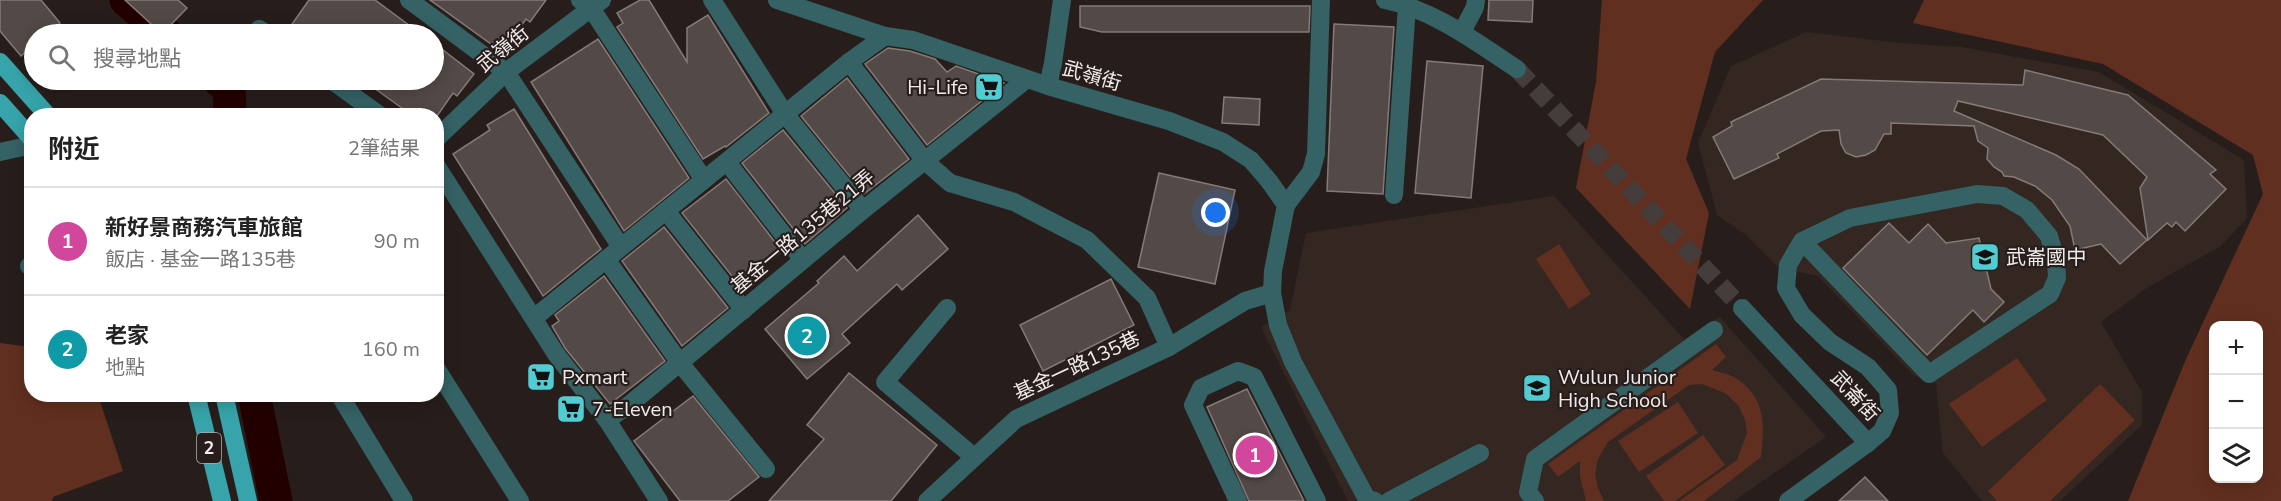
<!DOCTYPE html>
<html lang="zh-TW">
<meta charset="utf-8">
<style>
:root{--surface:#fff;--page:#f2f2f2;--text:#222;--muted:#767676;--line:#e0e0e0;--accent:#1a73e8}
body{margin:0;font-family:"Nunito Sans","Noto Sans TC",sans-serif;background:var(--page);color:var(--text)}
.controls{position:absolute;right:18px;bottom:18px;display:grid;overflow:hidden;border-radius:12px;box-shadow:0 3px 15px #0003}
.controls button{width:54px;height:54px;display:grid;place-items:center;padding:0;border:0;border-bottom:2px solid var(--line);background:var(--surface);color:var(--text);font:30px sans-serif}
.you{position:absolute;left:1216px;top:213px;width:21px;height:21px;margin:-15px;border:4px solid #fff;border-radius:50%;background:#1a73e8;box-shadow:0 0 0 9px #1a73e833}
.badge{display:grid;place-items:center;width:39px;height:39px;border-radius:50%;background:var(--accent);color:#fff;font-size:20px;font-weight:700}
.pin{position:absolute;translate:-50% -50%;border:3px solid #fff;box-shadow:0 2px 6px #0006}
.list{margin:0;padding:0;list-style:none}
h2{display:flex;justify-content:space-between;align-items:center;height:78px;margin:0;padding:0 24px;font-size:26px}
h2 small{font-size:20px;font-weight:400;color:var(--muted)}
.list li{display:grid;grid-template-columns:39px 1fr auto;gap:18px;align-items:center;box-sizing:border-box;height:108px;padding:0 24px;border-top:2px solid var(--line)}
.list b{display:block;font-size:22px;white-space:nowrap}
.list p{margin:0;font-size:20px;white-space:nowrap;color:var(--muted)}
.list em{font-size:20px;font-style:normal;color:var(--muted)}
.icon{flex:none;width:33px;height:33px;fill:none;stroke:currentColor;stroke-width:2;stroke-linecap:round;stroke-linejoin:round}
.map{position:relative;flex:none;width:2281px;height:501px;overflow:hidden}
.search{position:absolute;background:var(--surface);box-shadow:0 3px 15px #0003;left:24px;top:24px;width:420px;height:66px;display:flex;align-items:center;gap:15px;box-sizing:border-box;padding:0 21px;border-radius:33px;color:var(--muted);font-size:22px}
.panel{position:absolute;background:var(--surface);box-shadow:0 3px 15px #0003;left:24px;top:108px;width:420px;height:294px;border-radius:24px}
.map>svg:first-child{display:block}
</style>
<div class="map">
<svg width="2281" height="501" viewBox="0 0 2281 501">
<rect width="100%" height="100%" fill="#271e1c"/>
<g fill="#342621">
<path d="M1806,32L1901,43L1962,47L2099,72L2244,160L2247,218L2221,246L2148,287L2101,322L2142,392V425L2060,501H1982L1943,453L1936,384L1913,375L1818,276L1779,268L1746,235L1717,215L1698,143L1731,66Z"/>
<path d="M1554,196L1684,339L1720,317L1826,437L1734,501H1348L1261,327L1290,310L1306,233Z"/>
</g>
<g fill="#612f1f" fill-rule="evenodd">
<path d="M1602,0H1763L1715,52L1686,159L1709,213L1690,309L1576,188L1596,82Z"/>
<path d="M1924,0H2281V501H2128L2186,359L2263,194L2253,155L2103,64L1913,23ZM2214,326H2258V478H2214Z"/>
<path d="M1559,244L1591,294L1569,309L1536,259Z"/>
<path d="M0,343L31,347L32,394L98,395L123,471L53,497L52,501H0Z"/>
<path d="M1716,344L1726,357L1712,370C1719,372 1728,374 1734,377C1766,396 1765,425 1761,457L1704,501H1679L1737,460L1747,433L1745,420L1738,405L1725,393L1702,384L1689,385L1608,442L1598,459L1595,474L1598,488L1604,501H1586L1580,477V461L1558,477L1548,464Z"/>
<path d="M2017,358L2047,400L1982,447L1949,404Z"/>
<path d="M2100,384L2135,420L2050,501H1997L1988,491Z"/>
<path d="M1678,402L1698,433L1639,472L1618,441Z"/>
<path d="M1703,435L1725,465L1675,501H1664L1646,476Z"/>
</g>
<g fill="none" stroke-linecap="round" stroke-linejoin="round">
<g stroke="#230000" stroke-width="33">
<path d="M126,0L166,34"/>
<path d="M219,80L229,88L230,116"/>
<path d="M254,394L276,501"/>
</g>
</g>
<g fill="#534a47" stroke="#857a77" stroke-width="1.5">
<path d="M0,0H41L60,23L46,34H34V45L21,56L0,31Z"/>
<path d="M125,0H178L187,8L162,34Z"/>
<path d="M309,0H375L421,34H300L290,27Z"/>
<path d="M430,0H546L530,22L526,19L502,52Z"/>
<path d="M640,0H649L687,62V28L708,15L769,113L726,147L725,146L703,159L617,27L623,23L617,13Z"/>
<path d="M1489,0H1533L1532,22L1488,20Z"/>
<path d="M1080,6H1310L1309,32H1102L1080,27Z"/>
<path d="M1334,24L1394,27L1383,194L1327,191Z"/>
<path d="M598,39L689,178L624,231L531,82Z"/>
<path d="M434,43L474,74L457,96L453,93L437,116H413L363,80H434Z"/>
<path d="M888,48L910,51L935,59L947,72L956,66L1004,83L927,145L865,64Z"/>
<path d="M1427,61L1483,66L1471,198L1415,193Z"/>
<path d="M2025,70L2128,95L2216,170L2210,174L2226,189L2185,231L2176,222L2172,227L2167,223L2148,240L2140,188L2147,177L2103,135L1958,101L1954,111L2056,155L2079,169L2147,240L2120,264L2101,244L2075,250L2070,226L2052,200L2035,186L2014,177L2004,176L2002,172L1994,167L1987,159L1988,148L1978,141L1974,126L1891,123V134H1884L1875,150L1866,155L1856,157L1846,153L1841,144L1839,130L1821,131L1777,154L1779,158L1734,179L1713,137L1732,126L1731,122L1821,79L2023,85Z"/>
<path d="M847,78L909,159L864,194L801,116Z"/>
<path d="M1224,97L1260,99L1259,125L1222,123Z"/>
<path d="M514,109L601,249L543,296L453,154L490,130L487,125Z"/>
<path d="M783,130L847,208L805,244L742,163Z"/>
<path d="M1159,173L1235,190L1215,284L1138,267Z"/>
<path d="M726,179L782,251L739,285L682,213Z"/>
<path d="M918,215L948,249L902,290L897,284L842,334L850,343L807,379L765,329L819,283L817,281L844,256L857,271Z"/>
<path d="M1889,223L1909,243L1928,224L1946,243L1979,238L1991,289L2004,302L1984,322L1973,310L1927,355L1843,268Z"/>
<path d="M664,227L728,308L682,346L622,261Z"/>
<path d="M604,276L665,361L610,404L565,348L552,326L559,321L555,315Z"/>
<path d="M1111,279L1134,325L1043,371L1020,325Z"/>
<path d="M849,373L937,445L891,501H769L824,439L807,425Z"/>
<path d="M1247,389L1304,501H1249L1207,407Z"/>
<path d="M693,396L759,477L728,501H680L634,441Z"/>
<path d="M1865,477L1888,501H1839Z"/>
</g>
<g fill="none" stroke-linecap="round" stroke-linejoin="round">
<path stroke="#453d3b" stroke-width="18" stroke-dasharray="18 9" stroke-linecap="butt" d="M1517,69L1742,308"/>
<g stroke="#346265" stroke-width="18">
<path d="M409,0L506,72L621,247"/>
<path d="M580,0L591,8L704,180"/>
<path d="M712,0L785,114L863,210"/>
<path d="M777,0L885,36L913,40L1048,86L1169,121L1223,142L1251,160L1269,181L1286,205L1273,271L1272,293L1278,325L1293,362L1367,499L1375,501"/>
<path d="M1385,0C1434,10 1476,42 1517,69"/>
<path d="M259,29L267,34"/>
<path d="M1462,32L1475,7L1476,0"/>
<path d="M849,62L925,161L950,183L1014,202L1087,240L1147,298L1169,347L1245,301L1272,293"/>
<path d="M331,80L381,116"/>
<path d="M1048,86L1053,63L1062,0"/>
<path d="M436,139L506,72L602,0"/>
<path d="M0,152L32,145"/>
<path d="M727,162L803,260"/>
<path d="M436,165L556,354L607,420L659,501"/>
<path d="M1394,195L1407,6"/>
<path d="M1286,205L1311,172L1316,154L1321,0"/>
<path d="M666,211L744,310"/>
<path d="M1802,241L1929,374L2050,294L2057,278L2056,261L2049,236L2027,210L2003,196L1977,194L1850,218L1802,241L1788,265L1786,288L1802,315L1830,342L1868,367L1888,390L1890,413L1882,431L1868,443"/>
<path d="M606,259L680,363L766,469"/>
<path d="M29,266L32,264"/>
<path d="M947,308L885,382L974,457"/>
<path d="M1742,308L1868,443L1788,501"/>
<path d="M534,318L849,62L885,36"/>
<path d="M436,368L520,501"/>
<path d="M339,394L404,501"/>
<path d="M607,420L629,405L863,210L1027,79"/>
<path d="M927,501L1016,419L1169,347"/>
<path d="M1238,501L1193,405L1201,388L1238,371L1254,377L1317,501"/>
<path d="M1389,501L1480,453"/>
<path d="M1535,501L1528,492L1535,459L1714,330"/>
</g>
<g stroke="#36a4aa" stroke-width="18">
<path d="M0,62L48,116"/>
<path d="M0,103L32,139"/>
<path d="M196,394L222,501"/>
<path d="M224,394L248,501"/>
</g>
</g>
<defs>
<g id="supermarket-square" transform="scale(1.5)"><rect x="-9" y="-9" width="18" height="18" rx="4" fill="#51ccd2" stroke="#271e1c"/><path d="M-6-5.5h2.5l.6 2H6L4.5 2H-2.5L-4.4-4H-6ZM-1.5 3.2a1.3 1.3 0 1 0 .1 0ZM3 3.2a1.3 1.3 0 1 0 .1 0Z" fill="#111"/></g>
<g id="school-square" transform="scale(1.5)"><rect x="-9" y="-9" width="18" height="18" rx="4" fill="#51ccd2" stroke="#271e1c"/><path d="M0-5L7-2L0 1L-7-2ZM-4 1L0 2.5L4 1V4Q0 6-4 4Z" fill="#111"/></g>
</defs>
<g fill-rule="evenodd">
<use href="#supermarket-square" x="989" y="87"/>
<use href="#school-square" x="1985" y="257"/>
<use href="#supermarket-square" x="541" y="377"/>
<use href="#school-square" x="1537" y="388"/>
<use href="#supermarket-square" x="571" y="409"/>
</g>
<g text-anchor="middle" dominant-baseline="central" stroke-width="4.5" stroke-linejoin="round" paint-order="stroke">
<rect fill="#271e1c" stroke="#b4aeac" stroke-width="1.5" x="197" y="433" width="24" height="30" rx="4.5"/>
<g font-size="18" font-weight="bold" fill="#f1ebea">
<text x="209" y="448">2</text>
</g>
<g font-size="20" fill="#f1ebea" stroke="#271e1c">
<text transform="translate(503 49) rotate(-39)">武嶺街</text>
<text transform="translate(1092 76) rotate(16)">武嶺街</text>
<text transform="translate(803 232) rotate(-40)">基金一路135巷21弄</text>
<text transform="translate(1077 366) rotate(-25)">基金一路135巷</text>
<text transform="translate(1855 396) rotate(47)">武崙街</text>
</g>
<g font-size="20" fill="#f1ebea" stroke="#271e1c" text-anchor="start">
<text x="968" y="87" text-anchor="end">Hi-Life</text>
<text x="2006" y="257">武崙國中</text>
<text x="562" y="377">Pxmart</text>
<text x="1558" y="377">Wulun Junior<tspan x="1558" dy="23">High School</tspan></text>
<text x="592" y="409">7-Eleven</text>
</g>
</g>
</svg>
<div class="controls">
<button>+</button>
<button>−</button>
<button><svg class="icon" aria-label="layers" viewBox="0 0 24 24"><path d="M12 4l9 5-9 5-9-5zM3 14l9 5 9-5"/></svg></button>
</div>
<div class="you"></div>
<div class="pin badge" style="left:1255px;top:455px;background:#d1479c">1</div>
<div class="pin badge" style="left:807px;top:336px;background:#0f9aa8">2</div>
<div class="search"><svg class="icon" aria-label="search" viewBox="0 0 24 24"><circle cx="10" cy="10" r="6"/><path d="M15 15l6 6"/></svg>搜尋地點</div>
<section class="panel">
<h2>附近<small>2筆結果</small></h2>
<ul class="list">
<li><span class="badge" style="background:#d1479c">1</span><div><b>新好景商務汽車旅館</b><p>飯店 · 基金一路135巷</p></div><em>90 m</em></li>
<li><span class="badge" style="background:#0f9aa8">2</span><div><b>老家</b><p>地點</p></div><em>160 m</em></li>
</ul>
</section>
</div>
